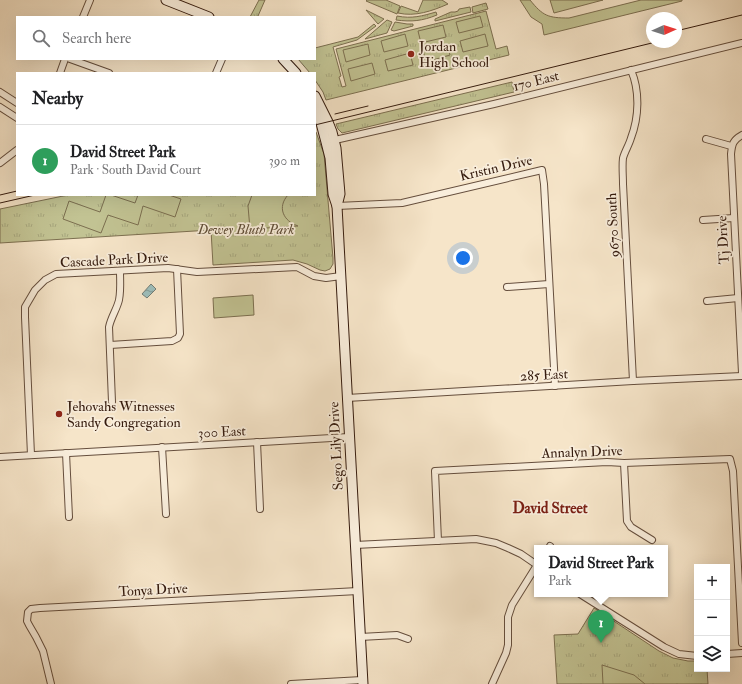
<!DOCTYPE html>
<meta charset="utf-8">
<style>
:root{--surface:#fff;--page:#f2f2f2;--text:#202124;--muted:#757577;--line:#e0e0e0;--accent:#0f766e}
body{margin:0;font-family:"IM FELL Double Pica",serif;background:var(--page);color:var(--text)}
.controls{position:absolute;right:12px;bottom:12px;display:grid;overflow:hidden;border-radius:0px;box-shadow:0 4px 16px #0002}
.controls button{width:36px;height:36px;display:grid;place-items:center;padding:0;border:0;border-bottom:1px solid var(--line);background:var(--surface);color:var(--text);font:20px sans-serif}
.compass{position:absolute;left:646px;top:12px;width:36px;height:36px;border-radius:50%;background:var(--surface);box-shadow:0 4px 16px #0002;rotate:87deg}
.you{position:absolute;left:463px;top:258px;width:14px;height:14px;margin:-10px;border:3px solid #fff;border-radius:50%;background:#1a73e8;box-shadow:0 0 0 6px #1a73e833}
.badge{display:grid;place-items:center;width:26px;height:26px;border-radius:50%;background:var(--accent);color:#fff;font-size:13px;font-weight:700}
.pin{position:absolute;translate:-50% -33px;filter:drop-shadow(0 1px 2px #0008)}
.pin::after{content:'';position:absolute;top:21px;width:14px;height:12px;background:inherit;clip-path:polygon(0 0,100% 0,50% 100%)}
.popup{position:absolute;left:534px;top:545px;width:134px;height:52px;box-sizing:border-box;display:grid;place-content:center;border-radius:0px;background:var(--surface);filter:drop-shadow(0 1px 3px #0005);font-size:13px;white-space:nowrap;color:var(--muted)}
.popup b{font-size:15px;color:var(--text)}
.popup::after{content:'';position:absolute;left:50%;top:100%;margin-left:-8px;border:8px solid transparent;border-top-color:var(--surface)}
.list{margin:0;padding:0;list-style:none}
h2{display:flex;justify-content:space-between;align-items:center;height:52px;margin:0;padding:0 16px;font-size:17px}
h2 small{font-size:13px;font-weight:400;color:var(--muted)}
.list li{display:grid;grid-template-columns:26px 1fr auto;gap:12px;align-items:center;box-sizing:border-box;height:72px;padding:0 16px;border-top:1px solid var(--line)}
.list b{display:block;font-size:15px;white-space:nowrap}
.list p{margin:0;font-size:13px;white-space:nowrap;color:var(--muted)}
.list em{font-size:13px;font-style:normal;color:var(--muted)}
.icon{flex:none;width:22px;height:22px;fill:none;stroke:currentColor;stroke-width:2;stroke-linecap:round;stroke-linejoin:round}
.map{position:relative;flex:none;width:742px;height:684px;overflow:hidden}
.search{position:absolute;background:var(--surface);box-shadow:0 4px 16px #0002;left:16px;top:16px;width:300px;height:44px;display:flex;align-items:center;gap:10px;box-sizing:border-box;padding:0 14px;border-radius:0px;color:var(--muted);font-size:15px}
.panel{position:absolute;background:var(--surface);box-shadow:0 4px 16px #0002;left:16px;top:72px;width:300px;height:124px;border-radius:0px}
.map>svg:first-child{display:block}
</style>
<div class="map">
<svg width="742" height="684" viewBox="0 0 742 684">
<defs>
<pattern id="grass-tufts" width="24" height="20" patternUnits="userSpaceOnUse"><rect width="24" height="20" fill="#c2c393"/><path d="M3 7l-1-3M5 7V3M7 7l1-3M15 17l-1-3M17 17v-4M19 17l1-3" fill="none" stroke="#a7a77e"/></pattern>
<pattern id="water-ripples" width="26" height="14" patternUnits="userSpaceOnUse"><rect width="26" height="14" fill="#9dbebb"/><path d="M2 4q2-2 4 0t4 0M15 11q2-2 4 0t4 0" fill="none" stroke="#819a96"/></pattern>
</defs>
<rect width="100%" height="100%" fill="#f6e5c9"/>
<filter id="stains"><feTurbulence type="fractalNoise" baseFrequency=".005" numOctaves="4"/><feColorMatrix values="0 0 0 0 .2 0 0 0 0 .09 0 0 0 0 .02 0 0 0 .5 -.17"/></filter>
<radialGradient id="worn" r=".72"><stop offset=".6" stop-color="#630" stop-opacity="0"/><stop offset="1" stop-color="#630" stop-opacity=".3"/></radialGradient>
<g fill="url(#grass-tufts)" stroke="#7c6f50">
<path d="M259,0H265L258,16L259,17H250Z"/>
<path d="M367,0H386L400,6L397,14L366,1Z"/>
<path d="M423,0H442L448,4C432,11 415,17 398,13L401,6L418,12Z"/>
<path d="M486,3L488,9L473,13L472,7Z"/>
<path d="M470,7L471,12L435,21V19L451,12H455L458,11L459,9Z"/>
<path d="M366,10L384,19L378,24Z"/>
<path d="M486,11L496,49L507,46L509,55L326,100L323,92L315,80V73H310L298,59H315V48L358,37L374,24L376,26L357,40L333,47L341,76L339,77L342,87L346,86L336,49Z"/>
<path d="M436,12L437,15C422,21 412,22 396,20L397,16C412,19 422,16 436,12Z"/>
<path d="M387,20L392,22L387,33L365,39Z"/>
<path d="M395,22L407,24H413V26L394,31L391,30Z"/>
<path d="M512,82L514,92L342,133L338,129L336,124Z"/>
<path d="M316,132L324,154L333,258V264L330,269L325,271L320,270L307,264L293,260L213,265L211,230L0,243V209L68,195H315V133Z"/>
<path d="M594,608L659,651L673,658L688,661H697V669H707L708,684H557L554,635L578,634Z"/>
</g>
<g fill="#c2c393" stroke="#7c6f50">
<path d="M520,0H530C543,16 548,18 569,18L641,0H682V1L544,35L542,24L531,17Z"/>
<path d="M550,0H603L554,13Z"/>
<path d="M480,16L483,27L459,33L456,22Z"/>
<path d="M443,25L446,37L421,43L418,31Z"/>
<path d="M405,34L408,46L384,52L381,41Z"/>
<path d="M485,34L488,46L463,52L460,41Z"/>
<path d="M368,44L370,55L346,62L343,50Z"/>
<path d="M447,44L450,55L426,62L423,50Z"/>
<path d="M410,53L413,65L388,71L385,60Z"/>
<path d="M372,63L375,74L351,81L348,69Z"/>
<path d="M106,195H111L135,203L138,195H169L181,199L175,217L143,206L138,225L108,215L101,233L63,219L69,201L100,212Z"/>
<path d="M252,195H288C277,207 283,221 298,226L250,229L248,206Z"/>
<path d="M253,295L254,315L214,318L213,298Z"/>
<path d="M602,665L634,675L645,684H603Z"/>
</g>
<path fill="url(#water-ripples)" stroke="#737d76" d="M151,284L156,289L147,298L142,294Z"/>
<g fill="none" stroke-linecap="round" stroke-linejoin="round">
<g stroke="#654e3d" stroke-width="8">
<g id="street">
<path d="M83,17L90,0"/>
<path d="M70,59L109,73"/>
<path d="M631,70C640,91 639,117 631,138C629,145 625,151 623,158C622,166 623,176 623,184L633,381"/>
<path d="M60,73L65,59"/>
<path d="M216,73L222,59"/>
<path d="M0,92L17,103"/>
<path d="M0,107L17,118"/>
<path d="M742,135C733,140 732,144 731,154L742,373"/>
<path d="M706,139L731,146"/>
<path d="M335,140L494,104L742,43"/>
<path d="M0,163L17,150"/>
<path d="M337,206L402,203L542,170L544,184L555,386"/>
<path d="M703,220L734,218"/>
<path d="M507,287L549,284"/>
<path d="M707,301L738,298"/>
<path d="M110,345L172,341L178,338L180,334L177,269"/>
<path d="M347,398L633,381L742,376"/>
<path d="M112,402L109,327C111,317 117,309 119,300C121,290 120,280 120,271"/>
<path d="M257,442L260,509"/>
<path d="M162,447L166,514"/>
<path d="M66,453L69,517"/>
<path d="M31,455L25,317V307L35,290L45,280L56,274L168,268L197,272L297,267L314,276L326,278L341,276"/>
<path d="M0,457L349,437"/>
<path d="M624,463L627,521L631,527L652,540"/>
<path d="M438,541L435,471L607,462L624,463L730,459L733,471L742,643"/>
<path d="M355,545L476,539L496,543L508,548L521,554L537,565"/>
<path d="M549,548L550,546"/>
<path d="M580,594L664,647L679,654L697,656"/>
<path d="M360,637L397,635L408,639"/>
<path d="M727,654L742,653"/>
<path d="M51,684L43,651L36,637L29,625L27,621L28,612L31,609L40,608L358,591"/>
<path d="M291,684L362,680"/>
<path d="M492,684L506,653L508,645V617L512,605L537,565"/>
</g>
</g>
<g stroke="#351b0e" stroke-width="11">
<g id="secondary">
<path d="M166,0L209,17"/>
<path d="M283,59L296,73"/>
<path d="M315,96L328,122L332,132L336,148L340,194L337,206L363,684"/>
<path d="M315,111L321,123L326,142L330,158L333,194L337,206"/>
</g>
</g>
<use href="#street" stroke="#f9eedc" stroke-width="6"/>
<use href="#secondary" stroke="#f9eedc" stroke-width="9"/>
<g stroke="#351b0e" stroke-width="1">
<path d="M676,31L742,15"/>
<path d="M335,114L368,106"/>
<path d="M315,125L656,42"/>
<path d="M0,195L17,191"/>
<path d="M0,203L35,195"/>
</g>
</g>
<g fill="#8f2418" stroke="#f9eedc" stroke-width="1.5">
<circle cx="411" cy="54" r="4"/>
<circle cx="59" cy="414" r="4"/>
</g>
<g text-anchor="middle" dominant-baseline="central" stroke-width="3.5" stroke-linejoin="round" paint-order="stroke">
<g font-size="14" fill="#351b0e" stroke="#f9eedc" text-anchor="start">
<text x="419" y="46">Jordan<tspan x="419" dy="16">High School</tspan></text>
<text x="67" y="406">Jehovahs Witnesses<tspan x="67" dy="16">Sandy Congregation</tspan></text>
</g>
<g font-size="14" fill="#351b0e" stroke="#f9eedc">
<text transform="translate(536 81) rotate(-14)">170 East</text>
<text transform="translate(496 168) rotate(-13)">Kristin Drive</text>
<text transform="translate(613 225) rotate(-93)">9670 South</text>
<text transform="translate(723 240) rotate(-93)">Tj Drive</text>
<text transform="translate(114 260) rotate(-3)">Cascade Park Drive</text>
<text transform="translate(544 375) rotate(-3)">285 East</text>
<text transform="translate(222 432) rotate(-3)">300 East</text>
<text transform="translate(336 446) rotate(-93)">Sego Lily Drive</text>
<text transform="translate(582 452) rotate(-2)">Annalyn Drive</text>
<text transform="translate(153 590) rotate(-3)">Tonya Drive</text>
</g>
<g font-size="14" font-style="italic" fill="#5f4d36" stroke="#f9eedc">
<text x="246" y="229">Dewey Bluth Park</text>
</g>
<g font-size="15" font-weight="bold" fill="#7a1f14" stroke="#f9eedc">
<text x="550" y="508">David Street</text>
</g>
</g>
<rect width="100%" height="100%" filter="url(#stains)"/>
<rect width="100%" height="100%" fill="url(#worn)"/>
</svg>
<div class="controls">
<button>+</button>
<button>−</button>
<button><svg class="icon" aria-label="layers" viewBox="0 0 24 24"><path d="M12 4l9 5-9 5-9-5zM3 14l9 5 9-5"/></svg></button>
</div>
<svg class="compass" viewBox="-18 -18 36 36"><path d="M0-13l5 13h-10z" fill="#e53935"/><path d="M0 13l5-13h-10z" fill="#757577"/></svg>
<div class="you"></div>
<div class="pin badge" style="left:601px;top:643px;background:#2e9e5b">1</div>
<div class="popup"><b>David Street Park</b>Park</div>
<div class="search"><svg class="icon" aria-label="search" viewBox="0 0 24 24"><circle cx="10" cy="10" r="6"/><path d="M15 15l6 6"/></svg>Search here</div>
<section class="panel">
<h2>Nearby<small></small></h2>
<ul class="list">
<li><span class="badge" style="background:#2e9e5b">1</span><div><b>David Street Park</b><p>Park · South David Court</p></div><em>390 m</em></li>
</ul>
</section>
</div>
